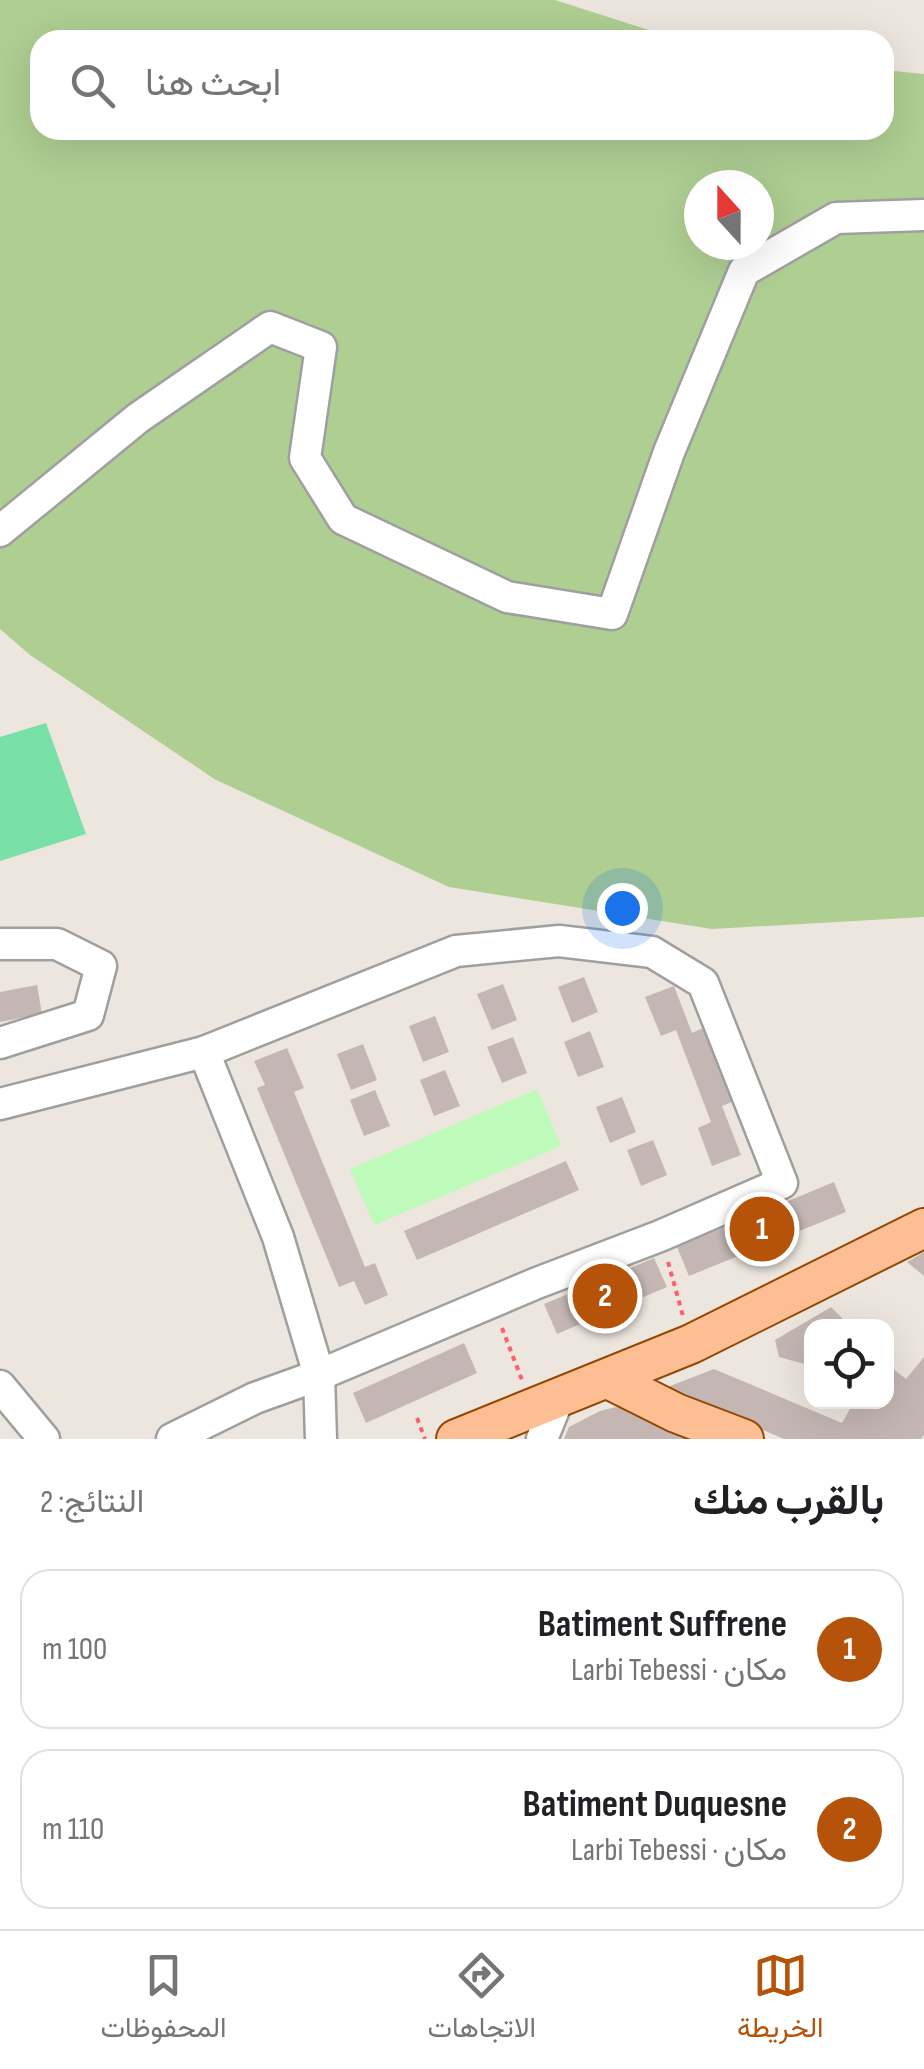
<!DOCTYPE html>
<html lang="ar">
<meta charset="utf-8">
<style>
:root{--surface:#fff;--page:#f6f6f6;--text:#202124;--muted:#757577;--line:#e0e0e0;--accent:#b45309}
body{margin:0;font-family:"Sofia Sans Condensed",Vazirmatn,sans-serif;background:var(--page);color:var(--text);direction:rtl}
.controls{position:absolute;right:30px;bottom:30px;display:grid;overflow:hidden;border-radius:20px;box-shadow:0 10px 40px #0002}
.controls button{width:90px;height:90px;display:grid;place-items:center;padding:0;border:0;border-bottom:2px solid var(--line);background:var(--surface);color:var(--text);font:50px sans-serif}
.compass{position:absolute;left:684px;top:170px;width:90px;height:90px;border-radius:50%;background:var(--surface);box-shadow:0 10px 40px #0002;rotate:339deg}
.you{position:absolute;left:622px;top:908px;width:35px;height:35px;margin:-25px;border:8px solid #fff;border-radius:50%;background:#1a73e8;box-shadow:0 0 0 15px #1a73e833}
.badge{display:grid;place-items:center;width:65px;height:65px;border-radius:50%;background:var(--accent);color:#fff;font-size:32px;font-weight:700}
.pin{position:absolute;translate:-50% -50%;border:5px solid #fff;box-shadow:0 2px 10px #0006}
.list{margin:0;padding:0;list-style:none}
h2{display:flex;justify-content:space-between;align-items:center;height:130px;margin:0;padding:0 40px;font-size:42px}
h2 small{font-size:32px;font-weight:400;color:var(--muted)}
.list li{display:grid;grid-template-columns:65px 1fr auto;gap:30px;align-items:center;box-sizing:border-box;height:160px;margin:0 20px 20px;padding:0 20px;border:2px solid var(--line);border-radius:30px}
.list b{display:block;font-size:38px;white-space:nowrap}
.list p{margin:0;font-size:32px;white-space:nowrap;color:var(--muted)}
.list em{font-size:32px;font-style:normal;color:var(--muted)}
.icon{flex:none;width:55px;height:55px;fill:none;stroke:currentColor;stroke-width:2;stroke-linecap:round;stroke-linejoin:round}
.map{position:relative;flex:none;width:924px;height:1439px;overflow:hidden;direction:ltr}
.search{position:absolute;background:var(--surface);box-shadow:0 10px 40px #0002;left:30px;right:30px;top:30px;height:110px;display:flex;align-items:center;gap:25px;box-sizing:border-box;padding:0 35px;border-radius:30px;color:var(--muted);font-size:38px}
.sheet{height:490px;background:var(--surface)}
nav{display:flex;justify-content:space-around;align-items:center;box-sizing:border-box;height:140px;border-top:2px solid var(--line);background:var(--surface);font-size:28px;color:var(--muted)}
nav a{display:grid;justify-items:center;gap:5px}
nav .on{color:var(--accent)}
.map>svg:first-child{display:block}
</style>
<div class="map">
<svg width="924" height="1439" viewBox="0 0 924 1439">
<rect width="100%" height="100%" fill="#ede6df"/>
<path fill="#aece92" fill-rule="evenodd" d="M0,0H555L680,40H40V130H884V70L924,74V917L712,929L449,887L216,780L30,655L0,629ZM699,185H759V245H699Z"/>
<path fill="#befab9" d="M537,1089L561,1146L374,1225L350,1169Z"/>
<path fill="#79e0a7" d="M46,723L86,834L0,861V737Z"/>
<g fill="#c4b7b3">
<path d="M584,977L598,1012L572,1023L558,987Z"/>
<path d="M503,984L517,1020L492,1030L477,994Z"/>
<path d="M37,985L42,1014L0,1022V992Z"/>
<path d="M674,986L692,1033L703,1028L732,1102L722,1106L741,1155L712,1166L698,1128L711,1122L676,1030L661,1036L645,997Z"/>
<path d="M435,1016L449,1052L423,1062L409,1026Z"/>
<path d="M590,1031L604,1067L578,1077L564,1042Z"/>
<path d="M513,1037L527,1073L502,1083L487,1047Z"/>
<path d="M363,1044L377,1080L351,1090L337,1054Z"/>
<path d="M287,1048L304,1088L294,1092L365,1267L375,1263L388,1295L365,1305L354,1281L339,1287L257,1088L265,1085L254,1061Z"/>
<path d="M445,1070L460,1106L434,1116L420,1080Z"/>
<path d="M375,1090L390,1126L364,1136L350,1100Z"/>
<path d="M622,1097L636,1132L610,1143L596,1107Z"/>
<path d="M653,1140L667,1175L641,1186L627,1150Z"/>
<path d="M566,1161L579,1190L417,1260L404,1231Z"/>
<path d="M834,1182L846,1212L689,1276L677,1247Z"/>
<path d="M924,1252V1276L907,1262Z"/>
<path d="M654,1258L667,1287L557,1334L544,1304Z"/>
<path d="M831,1307L850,1326H812V1363L808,1365L779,1357L775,1340Z"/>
<path d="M464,1343L477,1373L366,1423L353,1393Z"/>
<path d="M924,1357V1435L921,1439H784L665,1388L714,1369L842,1423L854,1402H886V1363L906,1379Z"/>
<path d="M624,1405L700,1439H564L569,1427L600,1411Z"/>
</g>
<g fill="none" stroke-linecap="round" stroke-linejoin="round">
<g stroke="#9f9f9f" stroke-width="35">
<g id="minor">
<path d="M0,531L138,418L270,327L321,347L305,458L343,519L507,597L612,614L669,452L744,271L836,218L924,215"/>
<path d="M0,944H57L101,966L88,1015L0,1043"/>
<path d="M0,1104L204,1052L278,1237L319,1375L321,1439"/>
<path d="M0,1386L44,1439"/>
<path d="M172,1439L255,1398L319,1375L537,1283L660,1236L782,1183L703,983L652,952L559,941L456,951L204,1052"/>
<path d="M542,1439L559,1397"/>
</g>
</g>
<g stroke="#914800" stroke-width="42">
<g id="major">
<path d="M608,1379L676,1413L744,1439"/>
<path d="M456,1439L691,1344L924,1228"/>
</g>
</g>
<g stroke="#fe5f6a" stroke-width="4" stroke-dasharray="5 5" stroke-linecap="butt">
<path d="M668,1262L683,1316"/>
<path d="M502,1328L522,1380"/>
<path d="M417,1418L425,1439"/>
</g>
<use href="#minor" stroke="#fff" stroke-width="30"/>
<use href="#major" stroke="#febe93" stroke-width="38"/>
</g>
</svg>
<div class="controls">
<button><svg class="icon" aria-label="locate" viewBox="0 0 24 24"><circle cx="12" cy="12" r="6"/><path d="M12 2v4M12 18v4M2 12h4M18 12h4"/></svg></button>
</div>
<svg class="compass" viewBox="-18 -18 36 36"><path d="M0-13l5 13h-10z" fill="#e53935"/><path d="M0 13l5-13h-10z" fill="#757577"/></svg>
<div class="you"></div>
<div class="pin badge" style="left:762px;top:1229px">1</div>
<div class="pin badge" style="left:605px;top:1296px">2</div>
<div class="search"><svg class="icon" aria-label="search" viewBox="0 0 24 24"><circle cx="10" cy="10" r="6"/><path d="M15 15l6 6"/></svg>ابحث هنا</div>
</div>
<section class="sheet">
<h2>بالقرب منك<small>النتائج: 2</small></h2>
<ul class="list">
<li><span class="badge">1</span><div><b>Batiment Suffrene</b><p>مكان · Larbi Tebessi</p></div><em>100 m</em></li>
<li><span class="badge">2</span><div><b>Batiment Duquesne</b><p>مكان · Larbi Tebessi</p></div><em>110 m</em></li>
</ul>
</section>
<nav>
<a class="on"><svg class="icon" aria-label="map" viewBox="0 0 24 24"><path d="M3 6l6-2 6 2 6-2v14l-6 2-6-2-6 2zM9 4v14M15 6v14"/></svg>الخريطة</a>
<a><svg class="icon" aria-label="directions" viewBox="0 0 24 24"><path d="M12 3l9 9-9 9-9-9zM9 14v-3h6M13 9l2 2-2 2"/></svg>الاتجاهات</a>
<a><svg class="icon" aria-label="saved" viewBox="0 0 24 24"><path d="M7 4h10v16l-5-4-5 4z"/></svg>المحفوظات</a>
</nav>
